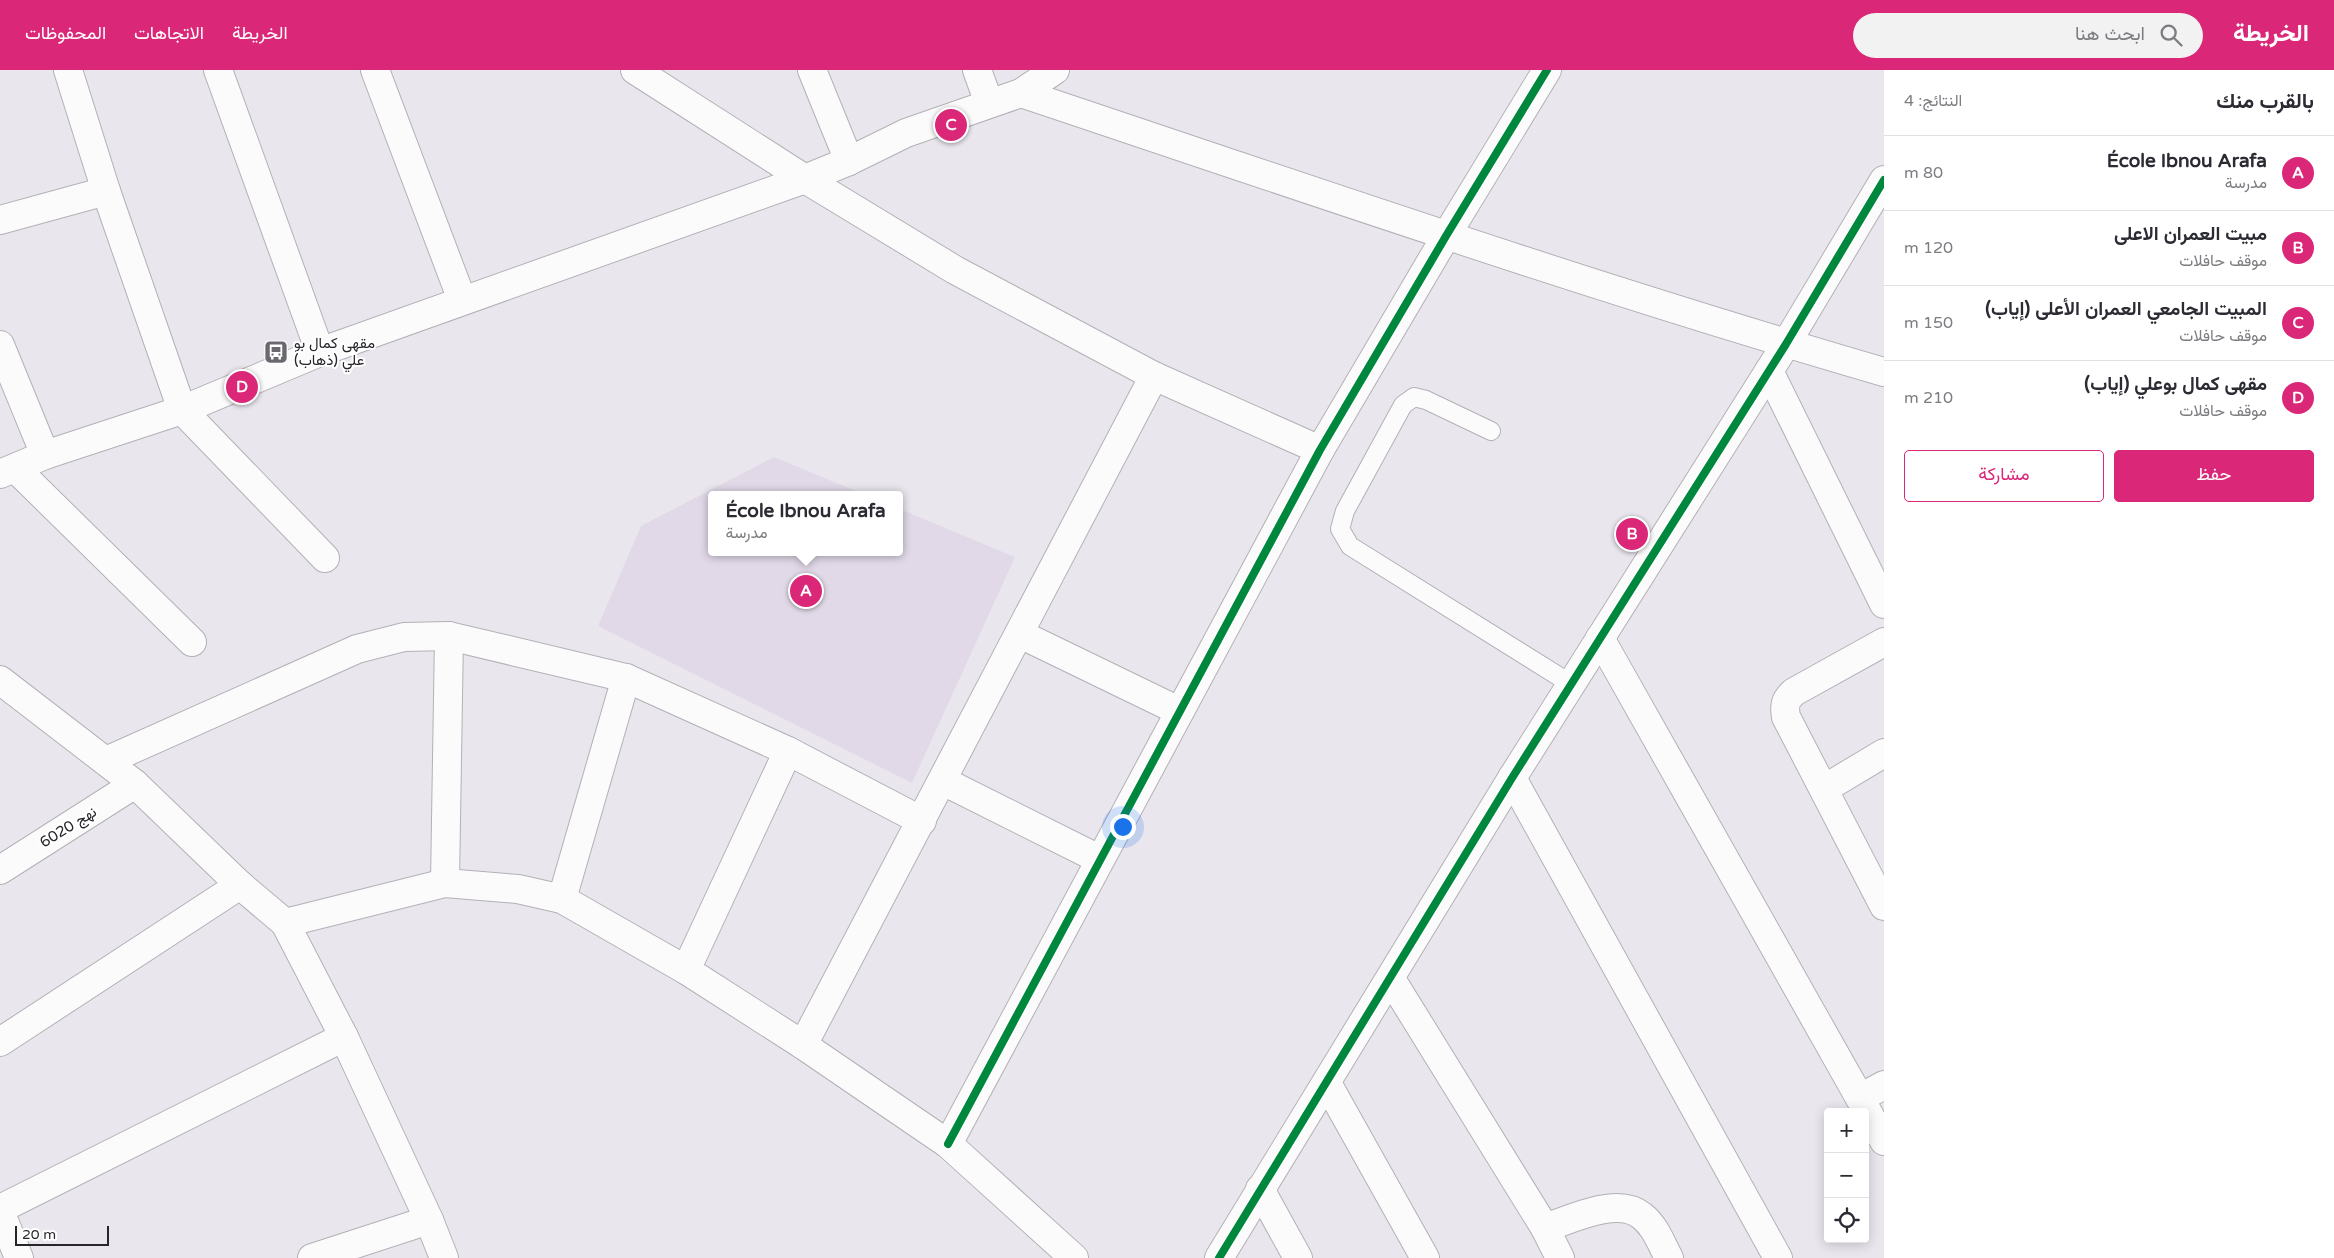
<!DOCTYPE html>
<html lang="ar">
<meta charset="utf-8">
<style>
:root{--surface:#fff;--page:#f2f2f3;--text:#2b2b33;--muted:#7c7c81;--line:#e1e1e2;--accent:#db2777}
body{margin:0;font-family:"Varela Round",Vazirmatn,sans-serif;background:var(--page);color:var(--text);direction:rtl}
.controls{position:absolute;right:15px;bottom:15px;display:grid;overflow:hidden;border-radius:5px;box-shadow:0 2px 12px #0003}
.controls button{width:45px;height:45px;display:grid;place-items:center;padding:0;border:0;border-bottom:1px solid var(--line);background:var(--surface);color:var(--text);font:25px sans-serif}
.scale{position:absolute;left:15px;bottom:12px;width:94px;box-sizing:border-box;padding-left:5px;border:2px solid #27242a;border-top:0;font-size:14px;line-height:18px;white-space:nowrap;color:#27242a;-webkit-text-stroke:4px #fff;paint-order:stroke}
.you{position:absolute;left:1122px;top:756px;width:18px;height:18px;margin:-12px;border:4px solid #fff;border-radius:50%;background:#1a73e8;box-shadow:0 0 0 8px #1a73e833}
.badge{display:grid;place-items:center;width:32px;height:32px;border-radius:50%;background:var(--accent);color:#fff;font-size:16px;font-weight:700}
.pin{position:absolute;translate:-50% -50%;border:2px solid #fff;box-shadow:0 1px 5px #0006}
.popup{position:absolute;left:708px;top:421px;width:195px;height:65px;box-sizing:border-box;display:grid;place-content:center;border-radius:5px;background:var(--surface);filter:drop-shadow(0 1px 4px #0005);font-size:16px;white-space:nowrap;color:var(--muted)}
.popup b{font-size:19px;color:var(--text)}
.popup::after{content:'';position:absolute;left:50%;top:100%;margin-left:-10px;border:10px solid transparent;border-top-color:var(--surface)}
.list{margin:0;padding:0;list-style:none}
h2{display:flex;justify-content:space-between;align-items:center;height:65px;margin:0;padding:0 20px;font-size:21px}
h2 small{font-size:16px;font-weight:400;color:var(--muted)}
.list li{display:grid;grid-template-columns:32px 1fr auto;gap:15px;align-items:center;box-sizing:border-box;height:75px;padding:0 20px;border-top:1px solid var(--line)}
.list b{display:block;font-size:19px;white-space:nowrap}
.list p{margin:0;font-size:16px;white-space:nowrap;color:var(--muted)}
.list em{font-size:16px;font-style:normal;color:var(--muted)}
.actions{display:flex;gap:10px;padding:15px 20px}
.actions a{flex:1;padding:11px 0;border:1px solid var(--accent);border-radius:5px;text-align:center;font-size:18px;color:var(--accent)}
.actions .main{background:var(--accent);color:#fff}
.icon{flex:none;width:28px;height:28px;fill:none;stroke:currentColor;stroke-width:2;stroke-linecap:round;stroke-linejoin:round}
.map{position:relative;flex:none;width:1884px;height:1188px;overflow:hidden;direction:ltr}
header{display:flex;align-items:center;gap:30px;box-sizing:border-box;height:70px;padding:0 25px;background:var(--accent);color:#fff}
header strong{font-size:24px}
nav{display:flex;gap:28px;margin-inline-start:auto;font-size:18px}
.search{width:350px;height:45px;background:var(--page);display:flex;align-items:center;gap:12px;box-sizing:border-box;padding:0 18px;border-radius:28px;color:var(--muted);font-size:19px}
main{display:flex}
aside{flex:1;background:var(--surface)}
.map>svg:first-child{display:block}
</style>
<header>
<strong>الخريطة</strong>
<div class="search"><svg class="icon" aria-label="search" viewBox="0 0 24 24"><circle cx="10" cy="10" r="6"/><path d="M15 15l6 6"/></svg>ابحث هنا</div>
<nav><a>الخريطة</a><a>الاتجاهات</a><a>المحفوظات</a></nav>
</header>
<main>
<aside>
<h2>بالقرب منك<small>النتائج: 4</small></h2>
<ul class="list">
<li><span class="badge">A</span><div><b>École Ibnou Arafa</b><p>مدرسة</p></div><em>80 m</em></li>
<li><span class="badge">B</span><div><b>مبيت العمران الاعلى</b><p>موقف حافلات</p></div><em>120 m</em></li>
<li><span class="badge">C</span><div><b>المبيت الجامعي العمران الأعلى (إياب)</b><p>موقف حافلات</p></div><em>150 m</em></li>
<li><span class="badge">D</span><div><b>مقهى كمال بوعلي (إياب)</b><p>موقف حافلات</p></div><em>210 m</em></li>
</ul>
<div class="actions"><a class="main">حفظ</a><a>مشاركة</a></div>
</aside>
<div class="map">
<svg width="1884" height="1188" viewBox="0 0 1884 1188">
<rect width="100%" height="100%" fill="#eae6ee"/>
<path fill="#e1d9e8" d="M774,387L865,425H712V482H900V439L1015,487L912,713L598,556L641,456Z"/>
<g fill="none" stroke-linecap="round" stroke-linejoin="round">
<g stroke="#b3b0b6" stroke-width="20">
<path id="lane" d="M1491,361L1426,330L1414,327L1403,335L1345,441L1340,459L1350,476L1571,614"/>
</g>
<g stroke="#b3b0b6" stroke-width="30">
<g id="street">
<path d="M68,0L106,121L182,340L325,488"/>
<path d="M218,0L320,282"/>
<path d="M375,0L462,230"/>
<path d="M635,0L805,109L955,200L1154,306L1320,380"/>
<path d="M812,0L849,91"/>
<path d="M977,0L989,33"/>
<path d="M1021,23C1308,119 1594,218 1884,302"/>
<path d="M0,150L106,121"/>
<path d="M0,275L45,385"/>
<path d="M1769,301L1884,534"/>
<path d="M16,399L192,572"/>
<path d="M0,404L45,385L182,340L320,282L805,109L849,91L906,63L1021,23L1055,0"/>
<path d="M1020,564L1179,641"/>
<path d="M1600,568L1884,1071"/>
<path d="M1884,572L1794,622C1785,630 1784,635 1786,647L1884,836"/>
<path d="M0,610L135,714L240,815L285,853L344,967L429,1150L444,1188"/>
<path d="M106,691L357,579L404,567L449,566L626,608L788,681L922,751"/>
<path d="M1512,708L1778,1188"/>
<path d="M943,711L1099,789"/>
<path d="M1824,719L1884,683"/>
<path d="M0,800L135,714"/>
<path d="M445,813L449,566"/>
<path d="M562,829L626,608"/>
<path d="M285,853L445,813L518,819L562,829L686,900L803,975L948,1074L1074,1188"/>
<path d="M686,900L788,681"/>
<path d="M1391,909L1545,1158L1560,1188"/>
<path d="M0,972L240,815"/>
<path d="M803,975L1154,306"/>
<path d="M1327,1013L1425,1188"/>
<path d="M1860,1028L1884,1015"/>
<path d="M948,1074L1320,380L1446,166L1547,0"/>
<path d="M1260,1119L1298,1188"/>
<path d="M0,1139L344,967"/>
<path d="M0,1141L19,1188"/>
<path d="M1545,1158C1571,1149 1618,1126 1642,1146C1655,1156 1661,1173 1669,1188"/>
<path d="M312,1188L429,1150"/>
</g>
</g>
<g stroke="#b3b0b6" stroke-width="30">
<path id="secondary" d="M1219,1188L1512,708L1786,274L1884,110"/>
</g>
<use href="#lane" stroke="#fcfbfc" stroke-width="18"/>
<use href="#street" stroke="#fcfbfc" stroke-width="28"/>
<use href="#secondary" stroke="#fcfbfc" stroke-width="28"/>
<g stroke="#fff" stroke-width="11">
<g id="cycleway">
<path d="M948,1074L1320,380L1446,166L1547,0"/>
<path d="M1219,1188L1512,708L1786,274L1884,110"/>
</g>
</g>
<use href="#cycleway" stroke="#00873e" stroke-width="8"/>
</g>
<defs>
<g id="bus-square" transform="scale(1.25)"><rect x="-9" y="-9" width="18" height="18" rx="4" fill="#6b686f" stroke="#fff"/><path d="M-5-6H5V4H4V6H2V4H-2V6H-4V4H-5ZM-3.5-4V0h7V-4ZM-3.5 1.2v1.5H-2V1.2ZM2 1.2v1.5H3.5V1.2Z" fill="#fff"/></g>
</defs>
<g fill-rule="evenodd">
<use href="#bus-square" x="276" y="282"/>
</g>
<g text-anchor="middle" dominant-baseline="central" stroke-width="4" stroke-linejoin="round" paint-order="stroke">
<g font-size="15" fill="#27242a" stroke="#fff" text-anchor="start">
<text x="294" y="273">مقهى كمال بو<tspan x="294" dy="17">علي (ذهاب)</tspan></text>
</g>
<g font-size="15" fill="#27242a" stroke="#fff">
<text transform="translate(68 757) rotate(-32)">نهج 6020</text>
</g>
</g>
</svg>
<div class="controls">
<button>+</button>
<button>−</button>
<button><svg class="icon" aria-label="locate" viewBox="0 0 24 24"><circle cx="12" cy="12" r="6"/><path d="M12 2v4M12 18v4M2 12h4M18 12h4"/></svg></button>
</div>
<div class="scale">20 m</div>
<div class="you"></div>
<div class="pin badge" style="left:806px;top:521px">A</div>
<div class="popup"><b>École Ibnou Arafa</b>مدرسة</div>
<div class="pin badge" style="left:1632px;top:464px">B</div>
<div class="pin badge" style="left:951px;top:55px">C</div>
<div class="pin badge" style="left:242px;top:317px">D</div>
</div>
</main>
